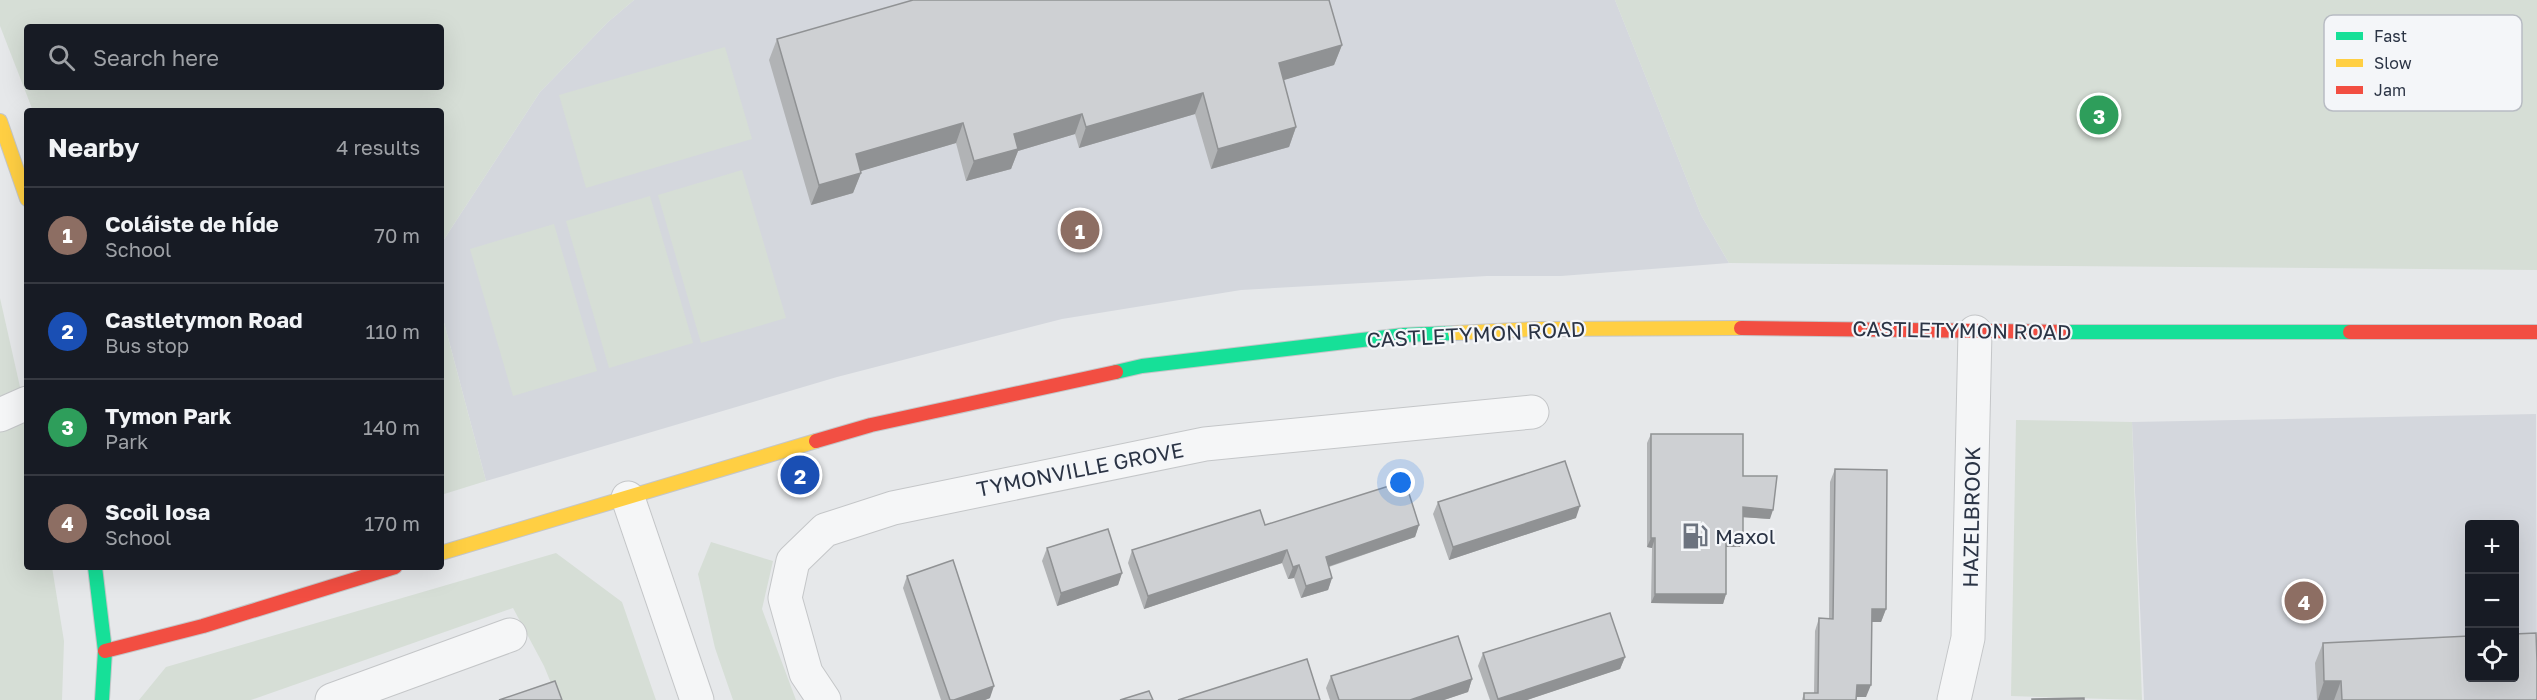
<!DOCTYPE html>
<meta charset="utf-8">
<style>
:root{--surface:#171b24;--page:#20242c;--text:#f1f3f6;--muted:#9ea1a6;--line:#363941;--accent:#6c737f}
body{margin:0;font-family:"Golos Text",sans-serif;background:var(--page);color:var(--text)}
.controls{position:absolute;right:18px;bottom:18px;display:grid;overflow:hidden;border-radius:6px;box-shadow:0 6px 24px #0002}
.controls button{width:54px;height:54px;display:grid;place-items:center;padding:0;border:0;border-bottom:2px solid var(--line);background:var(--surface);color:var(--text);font:30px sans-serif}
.you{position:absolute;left:1401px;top:483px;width:21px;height:21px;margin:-15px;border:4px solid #fff;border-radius:50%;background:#1a73e8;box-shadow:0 0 0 9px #1a73e833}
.badge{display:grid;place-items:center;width:39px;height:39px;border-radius:50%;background:var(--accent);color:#fff;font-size:20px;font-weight:700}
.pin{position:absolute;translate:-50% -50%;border:3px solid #fff;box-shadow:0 2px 6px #0006}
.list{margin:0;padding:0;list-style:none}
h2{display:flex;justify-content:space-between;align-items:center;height:78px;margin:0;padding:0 24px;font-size:26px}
h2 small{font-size:20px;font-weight:400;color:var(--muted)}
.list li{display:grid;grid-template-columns:39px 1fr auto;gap:18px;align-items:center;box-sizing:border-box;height:96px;padding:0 24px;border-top:2px solid var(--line)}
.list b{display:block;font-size:22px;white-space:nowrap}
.list p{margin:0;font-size:20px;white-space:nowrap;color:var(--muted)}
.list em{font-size:20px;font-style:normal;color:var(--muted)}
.icon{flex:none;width:33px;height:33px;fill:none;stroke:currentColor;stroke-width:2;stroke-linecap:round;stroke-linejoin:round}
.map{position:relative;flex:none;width:2537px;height:700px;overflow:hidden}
.search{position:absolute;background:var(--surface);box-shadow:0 6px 24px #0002;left:24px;top:24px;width:420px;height:66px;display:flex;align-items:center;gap:15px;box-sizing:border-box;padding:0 21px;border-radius:6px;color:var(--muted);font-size:22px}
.panel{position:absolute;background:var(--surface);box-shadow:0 6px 24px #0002;left:24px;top:108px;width:420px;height:462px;border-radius:6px}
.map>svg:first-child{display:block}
</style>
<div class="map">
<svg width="2537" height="700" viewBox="0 0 2537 700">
<rect width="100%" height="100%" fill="#e6e8ea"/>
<g fill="#d4d7dd" fill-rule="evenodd">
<path d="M634,0H1615L1701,215L1729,263L1561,276H1487L1241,290L1062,319L837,377L486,481L441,311V244L540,92L608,22Z"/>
<path d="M2536,414L2537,700H2144L2132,422ZM2470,524H2514V678H2470Z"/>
</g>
<g fill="#d6ded6" fill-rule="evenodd">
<path d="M0,0H634L608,22L540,92L441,244V111H33L0,26ZM27,27H441V87H27Z"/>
<path d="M1615,0H2537V270L1729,263L1701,215Z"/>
<path d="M725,47L752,139L586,188L559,95Z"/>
<path d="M742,170L786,318L701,343L658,195Z"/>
<path d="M650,196L693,343L609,368L566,221Z"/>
<path d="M554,224L597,371L513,396L470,249Z"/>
<path d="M0,298L27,418V567H52L64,641L62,700H0Z"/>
<path d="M441,311L486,481L441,495Z"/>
<path d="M2016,420L2132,422L2142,700L2011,696Z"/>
<path d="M711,542L773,561L762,609L796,700H733L715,648L698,574Z"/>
<path d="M556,553L622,602L656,700H558L544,666L513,608L251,700H139L166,667Z"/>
</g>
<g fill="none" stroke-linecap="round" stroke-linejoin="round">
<g stroke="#c4c6c8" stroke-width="35">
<g id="street">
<path d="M0,415L27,403"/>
<path d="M628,498L697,700"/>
<path d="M332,700L510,635"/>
<path d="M824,700L806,673L785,598L793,561L825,530L893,508L1205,444L1532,412"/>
<path d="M1954,700L1968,638L1975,332"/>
</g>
</g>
<g stroke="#c4c6c8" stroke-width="16">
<g id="fast">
<path d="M2065,332H2350"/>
<path d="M1116,372L1142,366L1404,335L1455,333"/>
<path d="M95,567L105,651L102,700"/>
</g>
</g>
<g stroke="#c4c6c8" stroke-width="16">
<g id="slow">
<path d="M0,121L27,199"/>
<path d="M1455,333L1536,329L1741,328"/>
<path d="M441,553L816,441"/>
</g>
</g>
<g stroke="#c4c6c8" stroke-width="16">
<g id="jam">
<path d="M1741,328L2065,332"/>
<path d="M2350,332H2537"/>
<path d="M816,441L871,425L1116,372"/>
<path d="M105,651L203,626L395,567"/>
</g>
</g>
<use href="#street" stroke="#f5f6f7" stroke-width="33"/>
<use href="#fast" stroke="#16e098" stroke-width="14"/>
<use href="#slow" stroke="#ffcf43" stroke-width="14"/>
<use href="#jam" stroke="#f24e42" stroke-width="14"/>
</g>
<g fill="#b1b3b5">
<path d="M777,39L1342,45L1334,65L1283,80L1296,127L1289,147L1211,169L1195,114L1079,148L1075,134L1018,151L1011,169L966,181L956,143L860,171L861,173L853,193L811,205L769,60Z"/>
<path d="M1651,434L1743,476L1770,519L1743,517V538L1740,547H1726V594L1723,604L1651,603L1652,548L1647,547V443Z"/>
<path d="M1835,469L1886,609L1881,622H1872L1866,697H1857L1856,700H1802L1804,693H1814L1815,631L1819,618H1829L1830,482Z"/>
<path d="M1438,502L1576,518L1449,560L1433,514Z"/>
<path d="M1419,525L1415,537L1329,567L1332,578L1328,590L1301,598L1294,578L1288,579L1282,563L1144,609L1128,563L1132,550Z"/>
<path d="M1047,548L1122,573L1118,585L1057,606L1042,561Z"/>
<path d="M907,576L990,698L985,700H941L903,588Z"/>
<path d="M2323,643L2537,700H2317L2315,663Z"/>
<path d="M1483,653L1625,657L1620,669L1527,700H1490L1478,666Z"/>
<path d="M1331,676L1472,679L1468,692L1444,700H1330L1326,688Z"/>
</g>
<g fill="#909294">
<path d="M1342,45L1334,65L1271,84L1279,63Z"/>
<path d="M1203,93L1195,114L1079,148L1086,127Z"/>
<path d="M1082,114L1075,134L1018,151L1011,169L966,181L974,161L1014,134Z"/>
<path d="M963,123L956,143L848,175L856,154Z"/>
<path d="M1296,127L1289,147L1211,169L1218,149Z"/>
<path d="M861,173L853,193L811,205L819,185Z"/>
<path d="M1580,506L1576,518L1449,560L1453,547Z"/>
<path d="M1743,507L1773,510L1770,519L1740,517Z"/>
<path d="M1419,525L1415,537L1321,569L1326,557Z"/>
<path d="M1651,538H1655L1652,548L1647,547Z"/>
<path d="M1726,538H1743L1740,547H1723Z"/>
<path d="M1287,550L1282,563L1144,609L1148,596Z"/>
<path d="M1299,565L1294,578L1288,579L1293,567Z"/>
<path d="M1122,573L1118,585L1057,606L1061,593Z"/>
<path d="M1332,578L1328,590L1301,598L1306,586Z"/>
<path d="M1655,594H1726L1723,604L1651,603Z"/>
<path d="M1872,609H1886L1881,622H1867Z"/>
<path d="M1625,657L1620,669L1527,700H1498V699Z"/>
<path d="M1472,679L1468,692L1444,700H1410Z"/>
<path d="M2324,681H2341L2334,700H2318Z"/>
<path d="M1857,685H1871L1866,697H1852Z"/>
<path d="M994,686L990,698L985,700H954Z"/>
</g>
<g fill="#ced0d3" stroke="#909294" stroke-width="1.5">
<path d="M913,0H1329L1342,45L1279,63L1296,127L1218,149L1203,93L1086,127L1082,114L1014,134L1018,149L974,161L963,123L856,154L861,173L819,185L777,39Z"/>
<path d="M1651,434H1743V476H1777L1773,510L1743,507V538H1726V594H1655V538H1651Z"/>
<path d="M1565,461L1580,506L1453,547L1438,502Z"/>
<path d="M1835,469L1887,470L1886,609H1872L1871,685H1857L1856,700H1804V693H1818L1819,618L1833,619Z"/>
<path d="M1405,481L1419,525L1326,557L1332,578L1306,586L1299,565L1293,567L1287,550L1148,596L1132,550L1260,510L1265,525Z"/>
<path d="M1108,529L1122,573L1061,593L1047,548Z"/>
<path d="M953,560L994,686L954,700H950L907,576Z"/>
<path d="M1610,613L1625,657L1498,699L1483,653Z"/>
<path d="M2536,633L2537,662V700H2342L2341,681H2324L2323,643L2469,636V678H2514V634Z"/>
<path d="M1458,636L1472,679L1410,700H1339L1331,676Z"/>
<path d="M1307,659L1320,700H1178Z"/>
<path d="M555,681L562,700H499Z"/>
<path d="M1149,691L1153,700H1120Z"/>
<path d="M2084,698V700H2032V699Z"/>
</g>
<defs>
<g id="fuel-bare" transform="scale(2.07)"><path d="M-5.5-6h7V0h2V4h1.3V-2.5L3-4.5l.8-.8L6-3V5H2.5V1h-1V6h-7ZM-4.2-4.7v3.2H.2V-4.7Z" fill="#6c737f" stroke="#f4f6f9" stroke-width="2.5" paint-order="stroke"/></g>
</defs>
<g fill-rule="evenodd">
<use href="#fuel-bare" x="1695" y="536"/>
</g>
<g text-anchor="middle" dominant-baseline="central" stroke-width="4.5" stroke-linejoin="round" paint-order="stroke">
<g font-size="21" fill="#2b3445" stroke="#f4f6f9">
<text transform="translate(1962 330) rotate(1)">CASTLETYMON ROAD</text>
<text transform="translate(1476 334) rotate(-3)">CASTLETYMON ROAD</text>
<text transform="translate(1080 469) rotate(-11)">TYMONVILLE GROVE</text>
<text transform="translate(1971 517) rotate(-89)">HAZELBROOK</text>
</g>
<g font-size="21" fill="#2b3445" stroke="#f4f6f9" text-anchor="start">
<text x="1715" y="536">Maxol</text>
</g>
</g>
<rect x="2324" y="15" width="198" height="96" rx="9" fill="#f4f6f9" stroke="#b8bcc3" stroke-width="1.5"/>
<rect x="2336" y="32" width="27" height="8" fill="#16e098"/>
<rect x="2336" y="59" width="27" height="8" fill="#ffcf43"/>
<rect x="2336" y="86" width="27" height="8" fill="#f24e42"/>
<g font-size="16" fill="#2b3445">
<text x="2374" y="42">Fast</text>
<text x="2374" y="69">Slow</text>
<text x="2374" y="96">Jam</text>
</g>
</svg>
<div class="controls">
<button>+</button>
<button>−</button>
<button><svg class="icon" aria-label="locate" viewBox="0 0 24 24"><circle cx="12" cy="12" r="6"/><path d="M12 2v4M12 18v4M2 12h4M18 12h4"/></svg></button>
</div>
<div class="you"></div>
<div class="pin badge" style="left:1080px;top:230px;background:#8d6e63">1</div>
<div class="pin badge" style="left:800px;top:475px;background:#1a4fb4">2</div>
<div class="pin badge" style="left:2099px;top:115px;background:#2e9e5b">3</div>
<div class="pin badge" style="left:2304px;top:601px;background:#8d6e63">4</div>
<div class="search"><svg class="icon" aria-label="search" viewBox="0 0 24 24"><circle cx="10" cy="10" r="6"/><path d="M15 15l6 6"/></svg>Search here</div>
<section class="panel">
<h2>Nearby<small>4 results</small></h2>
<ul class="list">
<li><span class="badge" style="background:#8d6e63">1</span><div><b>Coláiste de hÍde</b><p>School</p></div><em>70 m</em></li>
<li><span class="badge" style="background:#1a4fb4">2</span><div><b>Castletymon Road</b><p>Bus stop</p></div><em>110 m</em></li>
<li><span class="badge" style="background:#2e9e5b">3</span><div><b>Tymon Park</b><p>Park</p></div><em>140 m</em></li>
<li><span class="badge" style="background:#8d6e63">4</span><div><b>Scoil Iosa</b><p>School</p></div><em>170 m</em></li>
</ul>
</section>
</div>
